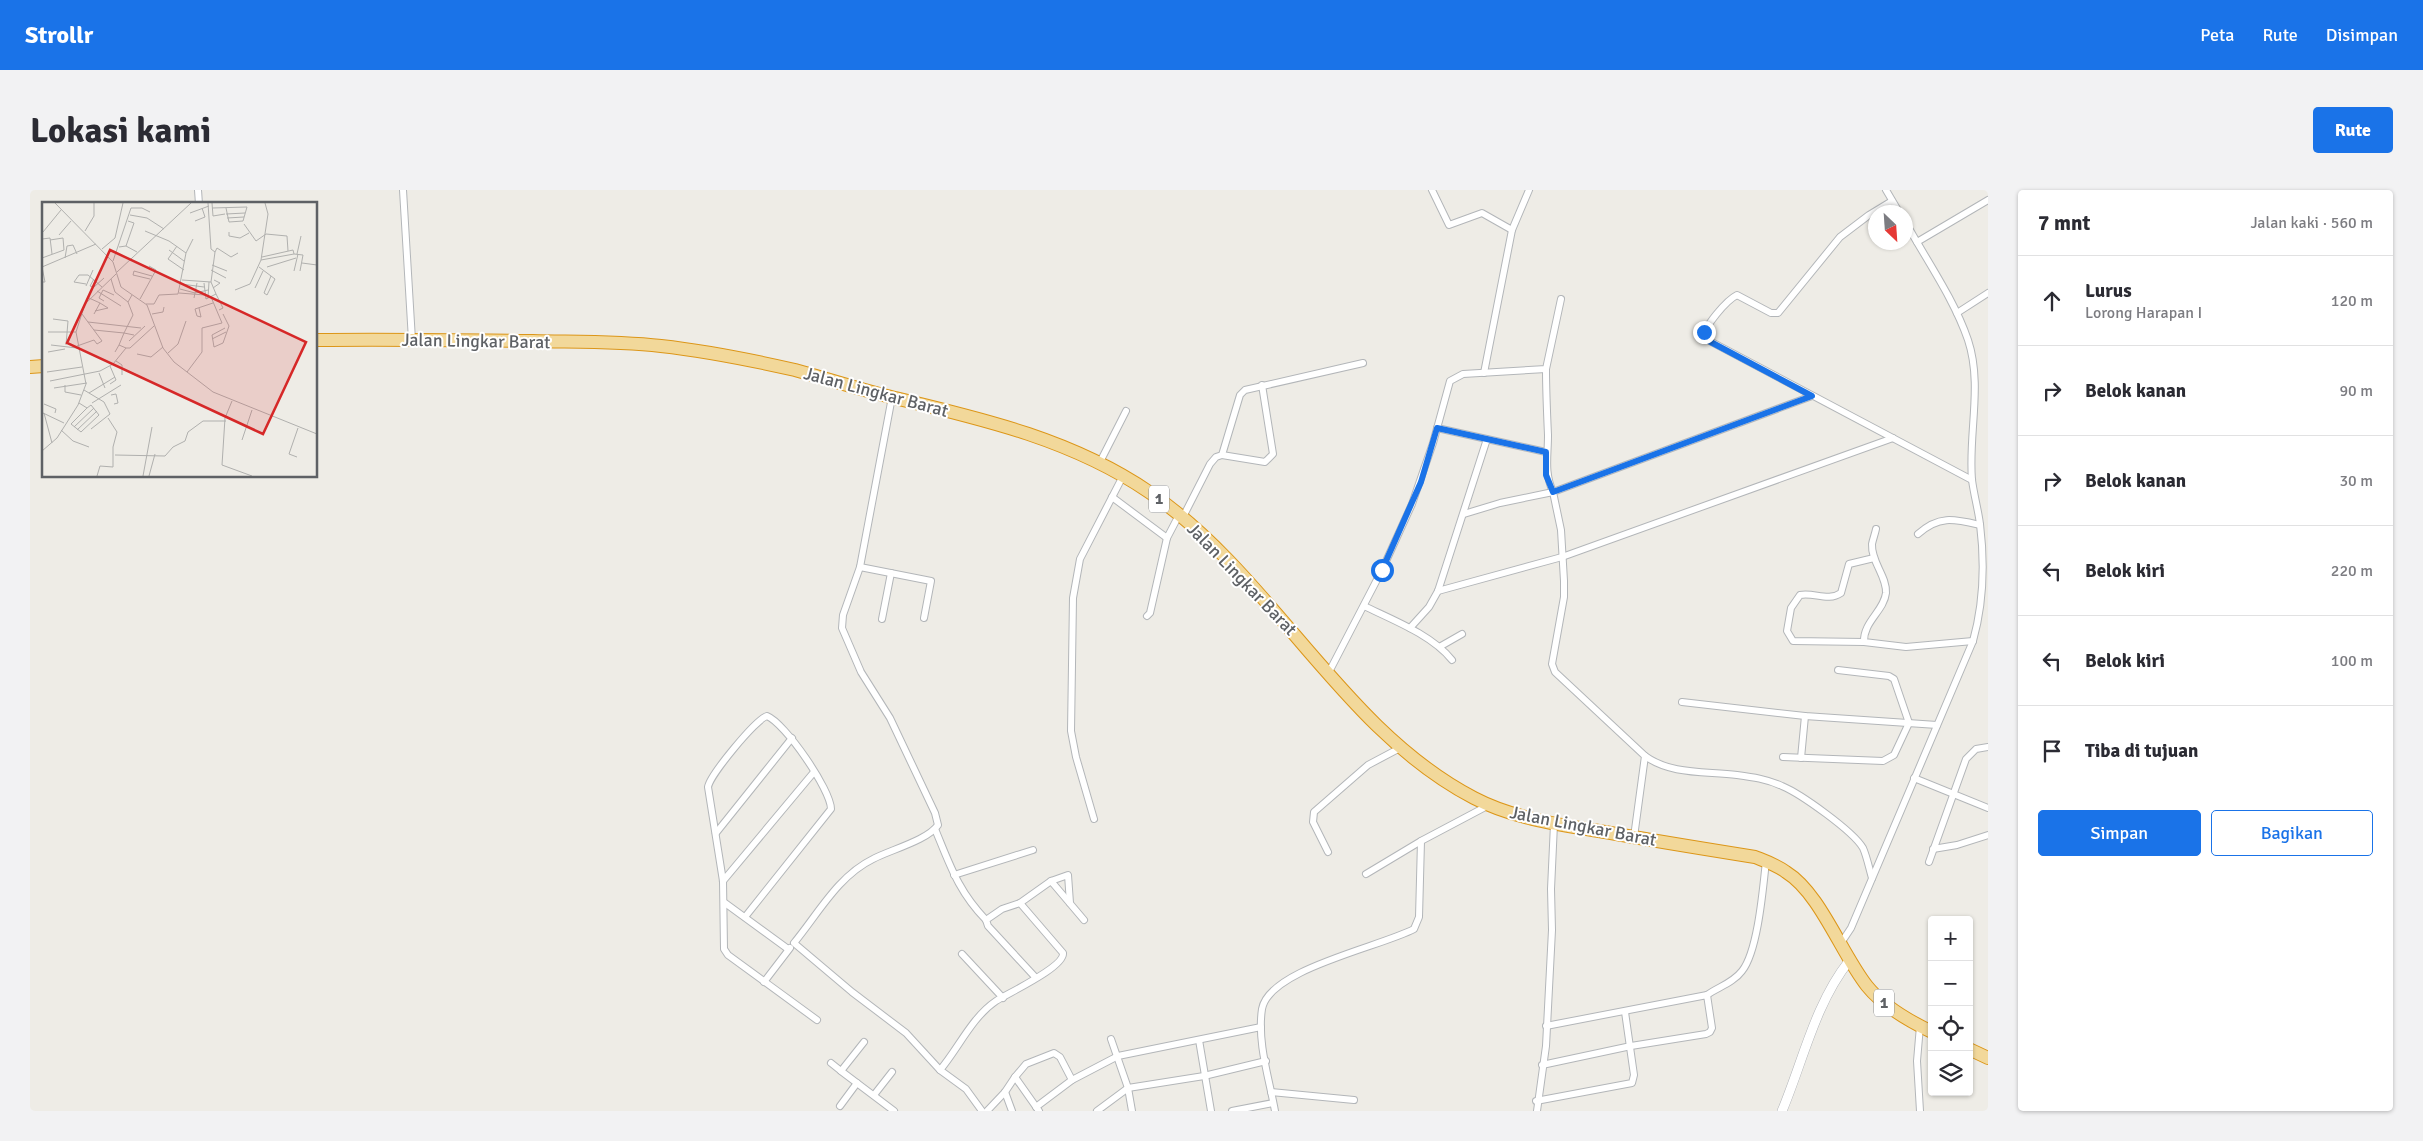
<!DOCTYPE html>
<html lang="id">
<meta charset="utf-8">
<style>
:root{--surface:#fff;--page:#f2f2f3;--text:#2b2b33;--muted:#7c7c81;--line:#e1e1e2;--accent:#1a73e8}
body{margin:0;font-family:Signika,sans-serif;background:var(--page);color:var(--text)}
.controls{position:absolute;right:15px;bottom:15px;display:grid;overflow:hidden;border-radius:5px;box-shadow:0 1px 4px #0004}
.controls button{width:45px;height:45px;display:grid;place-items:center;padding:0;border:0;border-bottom:1px solid var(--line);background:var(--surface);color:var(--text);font:25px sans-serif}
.compass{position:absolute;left:1838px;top:15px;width:45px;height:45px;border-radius:50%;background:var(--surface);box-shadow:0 1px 4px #0004;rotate:155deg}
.stop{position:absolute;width:15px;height:15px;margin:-11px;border:4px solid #1a73e8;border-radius:50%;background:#fff}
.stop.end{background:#1a73e8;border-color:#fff;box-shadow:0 1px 5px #0008}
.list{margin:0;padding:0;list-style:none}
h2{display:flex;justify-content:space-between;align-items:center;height:65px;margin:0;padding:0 20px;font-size:21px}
h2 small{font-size:16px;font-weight:400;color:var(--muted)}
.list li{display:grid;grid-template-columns:32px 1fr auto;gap:15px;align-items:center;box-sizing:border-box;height:90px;padding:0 20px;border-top:1px solid var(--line)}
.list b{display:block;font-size:19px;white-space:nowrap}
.list p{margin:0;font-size:16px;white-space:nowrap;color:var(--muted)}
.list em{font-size:16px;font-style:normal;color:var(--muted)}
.actions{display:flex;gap:10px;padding:15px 20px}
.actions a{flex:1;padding:11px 0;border:1px solid var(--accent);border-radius:5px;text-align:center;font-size:18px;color:var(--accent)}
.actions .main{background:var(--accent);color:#fff}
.icon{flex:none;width:28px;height:28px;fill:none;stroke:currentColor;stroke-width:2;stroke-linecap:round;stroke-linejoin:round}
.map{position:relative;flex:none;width:1958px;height:921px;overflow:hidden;border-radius:5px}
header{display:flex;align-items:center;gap:30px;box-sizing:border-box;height:70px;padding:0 25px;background:var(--accent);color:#fff}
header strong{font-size:24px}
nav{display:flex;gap:28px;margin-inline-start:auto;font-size:18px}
.intro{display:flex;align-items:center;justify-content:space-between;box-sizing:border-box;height:120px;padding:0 30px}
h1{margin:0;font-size:35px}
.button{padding:12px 22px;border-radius:5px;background:var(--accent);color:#fff;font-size:18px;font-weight:700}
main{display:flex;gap:30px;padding:0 30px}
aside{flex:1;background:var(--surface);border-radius:5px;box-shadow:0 1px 4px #0004}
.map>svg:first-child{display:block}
</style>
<header>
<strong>Strollr</strong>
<nav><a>Peta</a><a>Rute</a><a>Disimpan</a></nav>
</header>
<div class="intro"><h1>Lokasi kami</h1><a class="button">Rute</a></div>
<main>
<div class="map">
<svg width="1958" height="921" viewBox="0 0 1958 921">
<rect width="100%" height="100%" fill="#eeece6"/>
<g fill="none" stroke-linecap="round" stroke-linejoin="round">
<g stroke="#b3b6b9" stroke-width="8">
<g id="street">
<path d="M168,0L169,14"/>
<path d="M373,0L382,150"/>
<path d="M1402,0L1419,35L1452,23L1482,40"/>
<path d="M1856,0L1869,22"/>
<path d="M1862,11L1839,25L1810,47L1748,123H1741L1707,105C1697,110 1673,137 1674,148L1942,290"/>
<path d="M1887,52L1958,10"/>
<path d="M1927,123L1958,103"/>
<path d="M1454,183L1482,40L1499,0"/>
<path d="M862,207L830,377L813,425L812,438L831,482L860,528L905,623L908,635C898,650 860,660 843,669C808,686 788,724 764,753L822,802L876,843L910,880L936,899L952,921"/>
<path d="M1407,238L1516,262"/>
<path d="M1192,265L1235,272L1243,264L1232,195"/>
<path d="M1070,272L1096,221"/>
<path d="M1082,307L1137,348L1149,325"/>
<path d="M1434,324L1470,313L1523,302C1514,282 1518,267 1518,245C1517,223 1516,201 1516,179"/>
<path d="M1153,327L1180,274L1186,267L1192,265L1210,205L1215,200L1333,173"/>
<path d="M1846,339C1845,344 1843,349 1842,354C1841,372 1857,386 1856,403C1854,421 1833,432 1834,452L1876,457L1943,451"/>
<path d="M1888,344C1909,325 1924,329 1950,335"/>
<path d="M830,377L901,391L894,428"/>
<path d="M1408,401L1532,367L1863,248"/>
<path d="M1334,416C1363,430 1402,445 1422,470"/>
<path d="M1117,426L1120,423L1137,348"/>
<path d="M852,429L861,383"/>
<path d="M1380,438L1399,417L1408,401L1457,249"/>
<path d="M1834,452L1763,451L1757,441L1761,418L1770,405C1784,402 1798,412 1811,403L1819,374L1844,368"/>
<path d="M1411,456L1432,444"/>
<path d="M1299,482L1352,380L1382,314L1403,253L1420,191L1433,184L1516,179L1531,109"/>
<path d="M1652,512L1775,526L1907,535"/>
<path d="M1615,566C1641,585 1676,581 1707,585C1722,587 1737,589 1752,596C1771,604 1823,641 1833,658C1837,667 1839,678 1842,688"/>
<path d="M1753,567L1853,571L1864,565L1879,533L1864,489L1859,486L1808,480"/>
<path d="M1771,568L1775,526"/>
<path d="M1884,588L1958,618"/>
<path d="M1064,629L1046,567L1041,541L1043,408L1050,369L1093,286"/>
<path d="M905,639C920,675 928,701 956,730"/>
<path d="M686,643L762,548"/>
<path d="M1604,647L1615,566L1525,482L1522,474L1534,407V391L1531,340L1523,302L1782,206"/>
<path d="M1903,659L1927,655L1958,645"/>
<path d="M1298,662L1283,632L1284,622L1338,575L1370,558"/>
<path d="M1899,672L1936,569L1946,559L1958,557"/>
<path d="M1336,684L1391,651"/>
<path d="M924,685L1003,660"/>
<path d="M693,691L784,582"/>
<path d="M1021,691L1038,685L1040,713"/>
<path d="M695,713L758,759"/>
<path d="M990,713L1021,691L1054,730"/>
<path d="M715,727L801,619C801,600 755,533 737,526C726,529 680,585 678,597L693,691L694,759L698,765L787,830"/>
<path d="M1811,753L1821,738L1943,451C1954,412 1955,375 1950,334C1948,319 1944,305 1942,290C1938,244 1953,195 1938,150C1924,109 1897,71 1876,33"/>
<path d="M932,764L973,808"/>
<path d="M734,792L760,758"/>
<path d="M1677,805C1688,797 1703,793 1712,781C1728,761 1733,698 1736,671"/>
<path d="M1890,836L1887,871L1890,921"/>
<path d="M1081,849L1098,898L1102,921"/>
<path d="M1169,850L1181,921"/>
<path d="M834,852L811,881L864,921"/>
<path d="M801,873L811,881"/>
<path d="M1512,875L1601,856L1676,844L1680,842L1682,838L1677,805L1516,836"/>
<path d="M910,880C928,859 942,827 966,811C978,803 1035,777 1033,763L990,713L972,719L956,730L958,736L1006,788"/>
<path d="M985,887L996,874L1024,863L1030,867L1042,890"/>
<path d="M975,902L982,921"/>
<path d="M1241,902L1324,910"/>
<path d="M844,905L862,882"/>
<path d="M1506,911L1602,893L1604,885L1595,822"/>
<path d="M810,916L827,893"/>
<path d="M1006,917L1042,890L1088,866L1231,837"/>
<path d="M957,921L975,902L985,887L1009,921"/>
<path d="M1067,921L1098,898L1174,886L1236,871"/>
<path d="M1202,921L1243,913"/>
<path d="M1245,921C1239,888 1227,852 1232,819C1239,779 1350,757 1384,739L1389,727L1391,651L1459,615"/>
<path d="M1507,921L1516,856L1522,740L1521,699L1524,634"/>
</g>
</g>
<g stroke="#b2b5b9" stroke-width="10">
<path id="secondary" d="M1752,921C1773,871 1785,814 1819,771"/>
</g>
<g stroke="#dc9618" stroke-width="14">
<g id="highway">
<path d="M286,150C358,149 430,150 503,151C545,152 588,151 631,156C676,161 721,170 765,180C798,189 831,200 865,208C953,229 1043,250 1119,302C1242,385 1311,539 1444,608C1484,629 1531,635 1575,642C1625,651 1675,659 1725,667C1735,671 1747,675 1756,682C1790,703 1811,763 1837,796C1853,816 1879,831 1902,842"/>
<path d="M0,177L14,176"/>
<path d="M1939,859L1958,868"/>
</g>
</g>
<use href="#street" stroke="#fff" stroke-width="6"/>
<use href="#secondary" stroke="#fff" stroke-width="9"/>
<use href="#highway" stroke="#f2d89a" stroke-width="12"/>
</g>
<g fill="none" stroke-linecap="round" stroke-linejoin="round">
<path stroke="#1a73e8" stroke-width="6" d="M1352,380L1391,292L1407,238L1516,262V285L1523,302L1782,206L1677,150L1674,142"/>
</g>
<g text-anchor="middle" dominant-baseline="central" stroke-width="4" stroke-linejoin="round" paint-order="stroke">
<g fill="#fff" stroke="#8e9093" stroke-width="1">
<rect x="1119" y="295.5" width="20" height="27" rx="4"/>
<rect x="1844" y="799.5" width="20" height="27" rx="4"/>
</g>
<g font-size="16" font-weight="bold" fill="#5e6165">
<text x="1129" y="309">1</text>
<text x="1854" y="813">1</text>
</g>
<g font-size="18" fill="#5e6165" stroke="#fff">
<text transform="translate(446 151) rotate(1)">Jalan Lingkar Barat</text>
<text transform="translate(846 202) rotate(15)">Jalan Lingkar Barat</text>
<text transform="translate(1212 389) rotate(46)">Jalan Lingkar Barat</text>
<text transform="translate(1553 636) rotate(11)">Jalan Lingkar Barat</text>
</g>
</g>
<g transform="translate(12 12)">
<rect width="275" height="275" fill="#eeece6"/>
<path fill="none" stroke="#b0b0ae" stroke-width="1" d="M13,1L71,60L79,85L105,103L121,146L132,160L171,190L275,232M166,1L169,47L173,50M170,1L171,14L183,12M170,6L205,5L201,19L187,20L184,6M148,11L167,4M184,12L203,11M88,13L105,16L122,27M185,16L202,15M153,19L163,15L160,6M202,22L214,39L224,32L245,34L246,49M43,29L52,14V1M103,29L127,39L144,51M1,30L19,8M187,30V34L198,36L207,31M17,33L29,19M0,37L8,36L10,52M84,44L92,21L86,19M135,44L126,57L142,68M77,45L84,44L95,50M60,47L73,36L81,1M127,48L142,59M173,50L175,46L189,55L196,51M255,52L259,34M220,55L251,48L252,52L261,53L258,69M0,56L22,48L21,36L8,38M23,56L25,44L31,43L35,52M219,58L252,52M71,59L89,6H100L108,10M260,61L275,63M170,63L185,69M0,65L54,42M217,65L233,77L225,93L222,91L229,74M225,65L254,56M169,68L184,76M252,69L256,52M75,70L149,1M52,77L48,84L52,85L62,76M69,77L73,90L86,100M108,77L91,73L92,69L110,74M140,78L169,80M0,80H3L0,65M162,81L164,97L174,92L169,80L173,50M44,82L32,80L37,73H46L60,85M139,82L162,85M44,84L51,68M171,86L178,81L172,78M213,86L221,69M138,87L153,91L166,88M193,88L208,82L219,58L226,12L223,1M55,89L79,104M137,91L163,93M174,92L181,106L177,108M47,96L58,101L52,112M152,96L155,81M166,96L167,80M98,97L114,68L107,64M62,99L57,96L61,88L72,93M104,102H112L117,93L136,92L144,51L151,37M157,106L159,115L155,114L153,107L171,101M53,109L66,106L58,101M110,112L121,110L122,105M181,112L187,124L181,141L172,145L170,133L183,126M11,117L26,119L24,143M46,120L99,126M52,128L82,131L91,113L86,100L90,93M6,130H34M170,137L184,130M87,139L103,124M9,143L35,146M77,143L82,131L92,133M35,144L52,138L55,142L60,139L40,112M6,150L23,147M73,150L77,143L84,146M126,151L136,142L144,119M95,152L109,155L121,145M74,159L80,163V173M5,170L40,165M145,170L160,150V126L180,121L169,95M57,171L63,186M8,179L58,169L71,162L84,146H88L112,124M68,182L74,178L68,164M23,183V190L39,193M12,186L45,181M42,188L62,200L68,212L49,227M47,191L73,175M69,193L74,192L76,201L72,202M190,199L183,216L180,263L210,274M37,201L45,206L29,222L39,230L57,213L49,203L45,206M50,201L79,183M2,202L14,207L13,211M1,211L22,221M2,211L10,241M32,225L52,206M19,228L31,239L47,245M35,228L55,209M200,238L210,208M0,249L15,236L36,203L44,182L34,130L43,102L74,72M73,253L123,254L131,245L143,239L146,230L161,219H184M255,255L247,252L256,226M55,274L58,264L71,265V245L75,230L66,216M101,274L110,225M107,274L113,252"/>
<path fill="#d62828" fill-opacity="0.15" stroke="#d62828" stroke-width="2.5" d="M68,48L264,140L221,232L25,141Z"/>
<rect width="275" height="275" fill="none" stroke="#5e6165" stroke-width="2.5"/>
</g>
</svg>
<div class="controls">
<button>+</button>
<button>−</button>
<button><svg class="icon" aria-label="locate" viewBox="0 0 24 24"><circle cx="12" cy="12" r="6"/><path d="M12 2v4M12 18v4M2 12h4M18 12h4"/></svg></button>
<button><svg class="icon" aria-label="layers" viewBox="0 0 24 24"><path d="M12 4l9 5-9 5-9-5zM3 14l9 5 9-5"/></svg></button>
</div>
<svg class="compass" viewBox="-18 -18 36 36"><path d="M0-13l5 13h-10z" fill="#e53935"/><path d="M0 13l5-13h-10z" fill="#7c7c81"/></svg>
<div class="stop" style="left:1352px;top:380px"></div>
<div class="stop end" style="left:1674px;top:142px"></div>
</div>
<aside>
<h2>7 mnt<small>Jalan kaki · 560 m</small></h2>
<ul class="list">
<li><svg class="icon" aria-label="ahead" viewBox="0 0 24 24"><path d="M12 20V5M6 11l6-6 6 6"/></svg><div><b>Lurus</b><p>Lorong Harapan I</p></div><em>120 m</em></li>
<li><svg class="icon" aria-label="right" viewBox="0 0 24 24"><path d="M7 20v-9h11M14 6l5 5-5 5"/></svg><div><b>Belok kanan</b></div><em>90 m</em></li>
<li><svg class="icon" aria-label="right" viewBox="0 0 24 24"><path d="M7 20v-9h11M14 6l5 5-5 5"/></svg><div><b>Belok kanan</b></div><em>30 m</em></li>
<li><svg class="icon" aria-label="left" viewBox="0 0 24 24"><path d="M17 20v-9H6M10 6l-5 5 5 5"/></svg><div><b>Belok kiri</b></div><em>220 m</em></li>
<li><svg class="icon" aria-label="left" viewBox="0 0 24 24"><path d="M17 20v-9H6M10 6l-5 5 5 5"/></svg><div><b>Belok kiri</b></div><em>100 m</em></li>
<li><svg class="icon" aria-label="arrive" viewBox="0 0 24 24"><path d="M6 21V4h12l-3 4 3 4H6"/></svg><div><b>Tiba di tujuan</b></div></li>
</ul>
<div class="actions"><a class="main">Simpan</a><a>Bagikan</a></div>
</aside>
</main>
